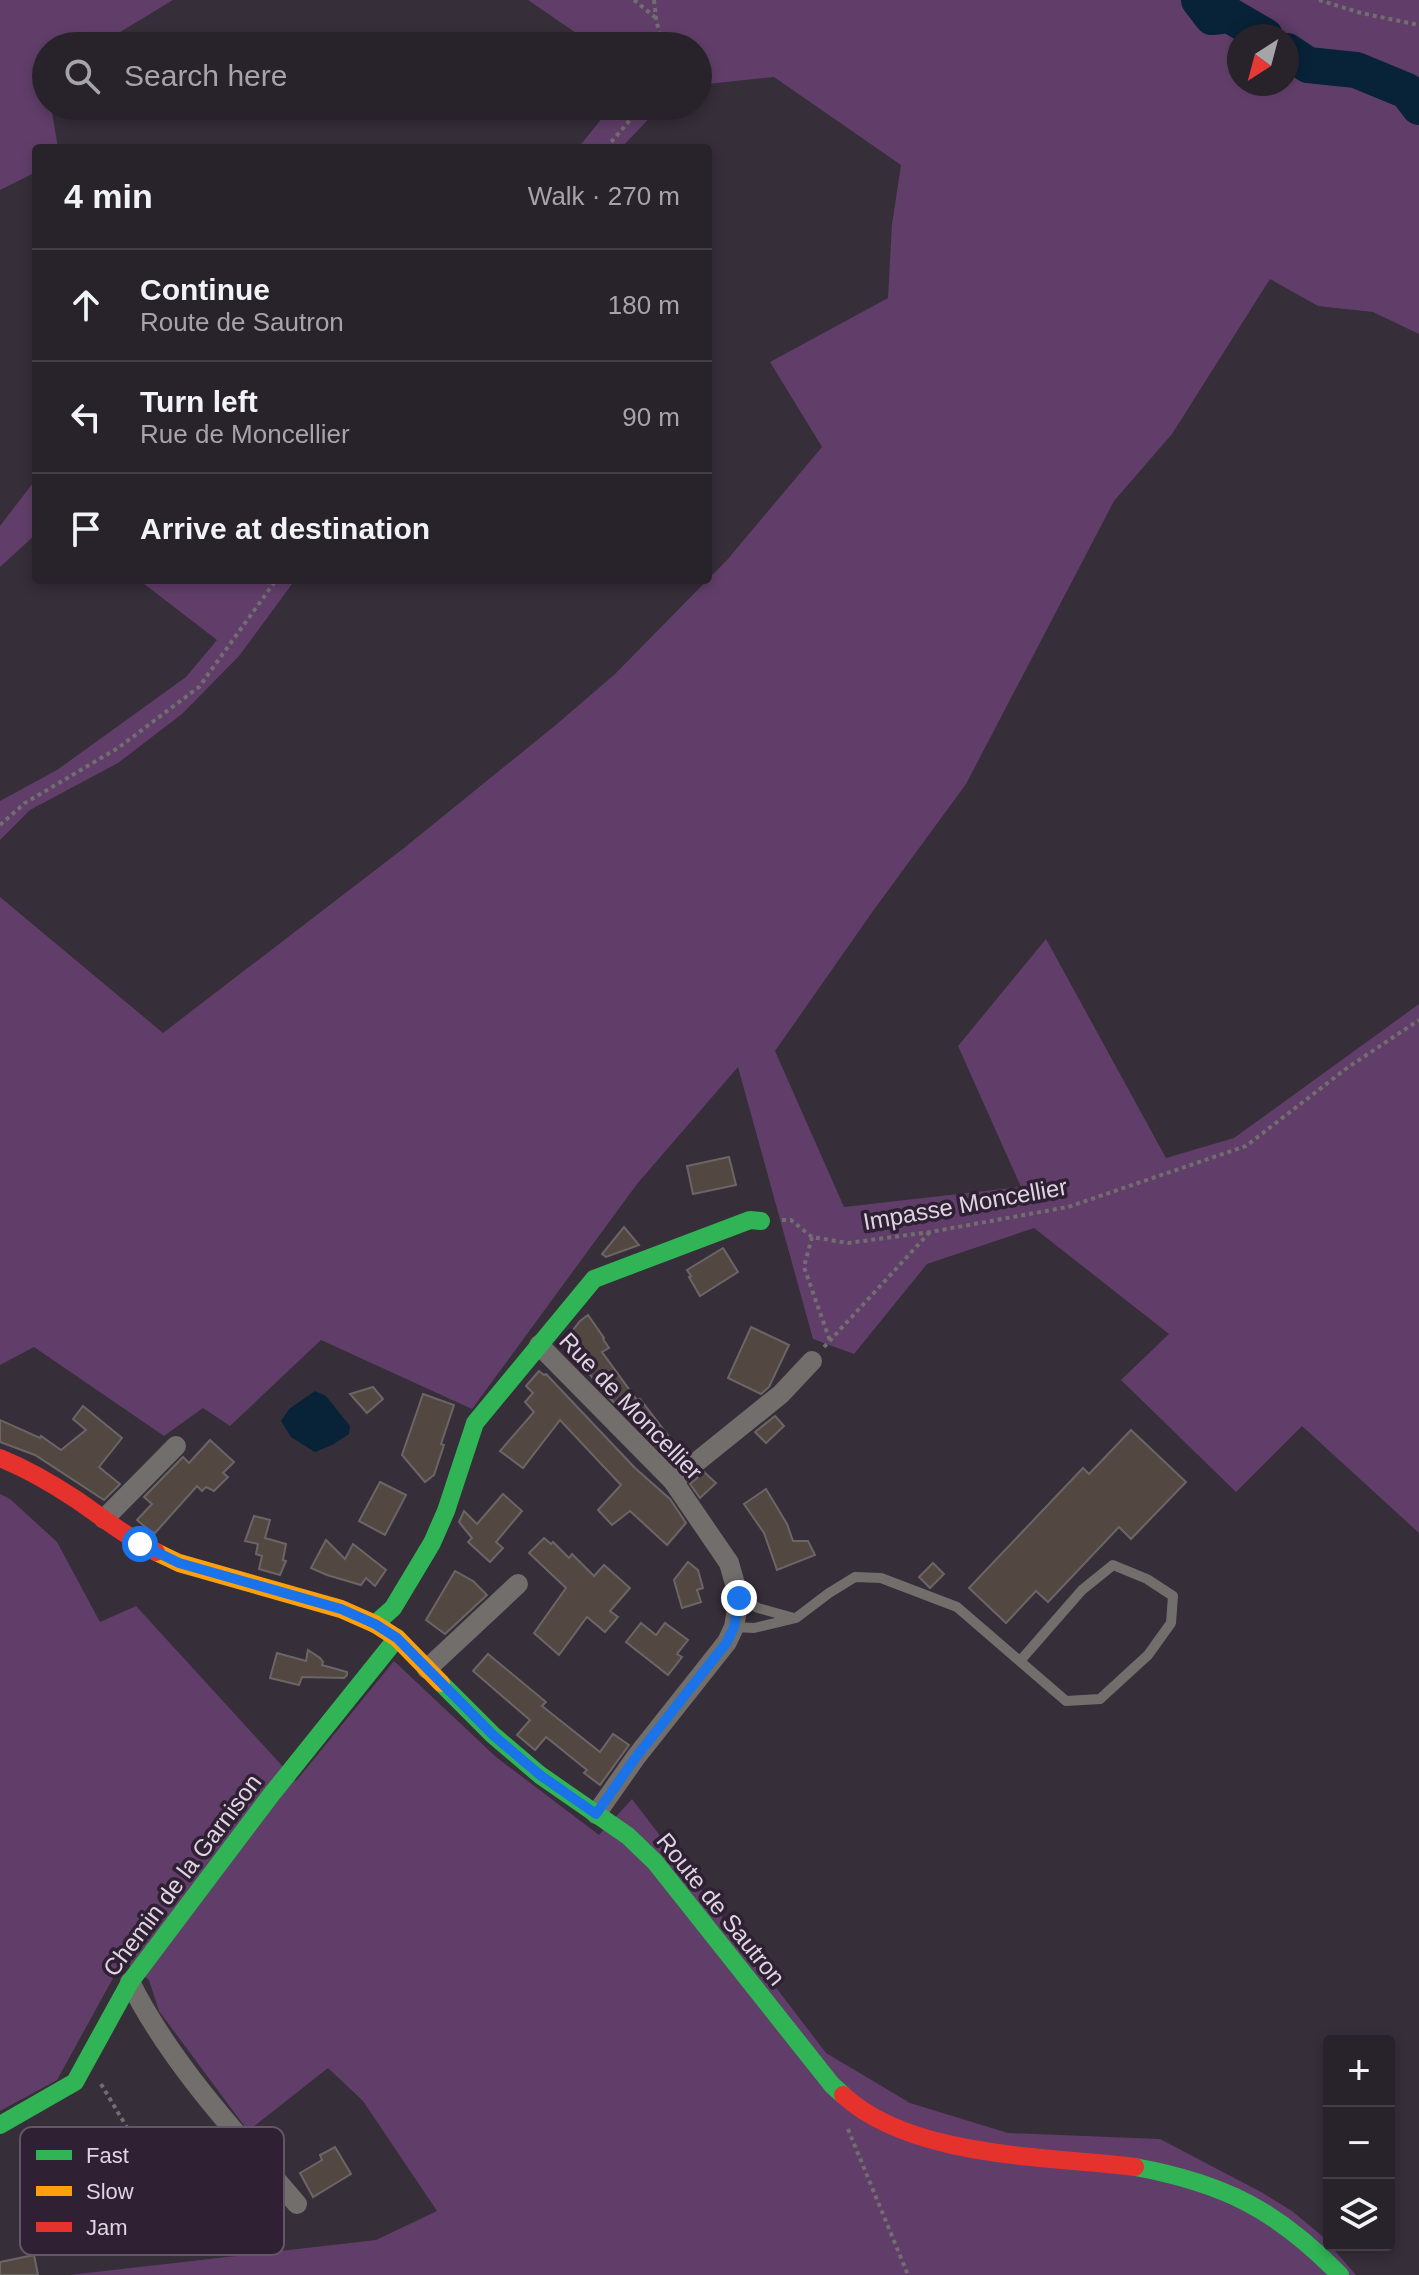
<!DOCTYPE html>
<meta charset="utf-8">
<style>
:root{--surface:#28222b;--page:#302a33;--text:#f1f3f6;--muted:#a5a4a9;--line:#443f47}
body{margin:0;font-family:Arial,sans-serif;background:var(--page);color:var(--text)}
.controls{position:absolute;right:24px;bottom:24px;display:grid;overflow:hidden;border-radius:8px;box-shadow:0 4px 12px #0003}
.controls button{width:72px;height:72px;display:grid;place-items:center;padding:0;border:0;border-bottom:2px solid var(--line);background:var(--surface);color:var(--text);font:40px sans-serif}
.compass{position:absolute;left:1227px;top:24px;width:72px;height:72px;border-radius:50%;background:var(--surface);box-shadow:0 4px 12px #0003;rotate:216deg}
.stop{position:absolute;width:24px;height:24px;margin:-18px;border:6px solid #1a73e8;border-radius:50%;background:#fff}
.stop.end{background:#1a73e8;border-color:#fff;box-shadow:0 2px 8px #0008}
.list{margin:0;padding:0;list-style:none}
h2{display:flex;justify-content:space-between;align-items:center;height:104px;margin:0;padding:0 32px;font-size:34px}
h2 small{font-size:26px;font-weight:400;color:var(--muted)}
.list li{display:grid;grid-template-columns:52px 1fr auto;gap:24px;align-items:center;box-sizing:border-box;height:112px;padding:0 32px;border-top:2px solid var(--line)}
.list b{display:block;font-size:30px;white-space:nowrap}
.list p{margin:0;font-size:26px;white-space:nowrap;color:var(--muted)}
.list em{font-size:26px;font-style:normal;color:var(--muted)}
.icon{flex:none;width:44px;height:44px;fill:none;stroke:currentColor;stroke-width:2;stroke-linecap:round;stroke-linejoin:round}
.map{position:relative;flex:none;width:1419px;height:2275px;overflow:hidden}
.search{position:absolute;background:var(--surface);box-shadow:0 4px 12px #0003;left:32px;top:32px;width:680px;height:88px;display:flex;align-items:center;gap:20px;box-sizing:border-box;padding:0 28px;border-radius:44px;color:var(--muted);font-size:30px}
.panel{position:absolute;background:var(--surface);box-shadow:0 4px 12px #0003;left:32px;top:144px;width:680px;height:440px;border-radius:8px}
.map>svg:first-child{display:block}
</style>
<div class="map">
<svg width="1419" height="2275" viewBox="0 0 1419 2275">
<rect width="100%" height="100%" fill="#362e39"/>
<g fill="#603e69" fill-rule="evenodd">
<path d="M0,0H173L97,46H46V106H51L58,148H36V172L0,190Z"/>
<path d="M528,0H1419V334L1373,312L1318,306L1270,279L1172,434L1114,501L966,784L873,911L775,1051L844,1207L1021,1187L958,1046L1046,939L1166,1158L1234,1138L1419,1004V1533L1302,1426L1236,1492L1121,1380L1169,1334L1034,1228L927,1264L854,1354L813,1339L738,1067L637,1184L472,1409L321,1340L230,1426L203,1408L164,1436L34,1347L0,1365V897L163,1033L404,848L557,724L615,674L727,560L822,447L770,362L888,298L892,224L901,165L774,77L698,85V46H595ZM1239,36H1287V84H1239Z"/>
<path d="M612,106H661L621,148H578Z"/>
<path d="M36,479V534L0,567V526Z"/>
<path d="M139,580H295L239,656L182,714L118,763L30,810L0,840V801L57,770L186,677L217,640Z"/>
<path d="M0,1494L10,1499L57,1542L100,1622L136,1606L296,1781L394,1661L496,1757L599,1835L632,1799L826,2053L910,2103L1008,2133L1160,2139L1261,2192L1292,2211L1321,2235L1356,2275H69L376,2240L437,2211L363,2101L328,2068L248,2131L159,2011L149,1980L123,1960L57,2080L0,2111Z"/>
</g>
<path fill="#082338" d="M315,1391L326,1396L350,1426L349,1434L332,1445L315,1452L291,1437L281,1421L289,1409Z"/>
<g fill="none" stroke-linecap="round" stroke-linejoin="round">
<g stroke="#082338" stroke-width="36">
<path d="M1199,0L1212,17L1229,15L1265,36"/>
<path d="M1287,51L1308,65L1356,70L1407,91L1419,107"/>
</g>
</g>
<g fill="#524841" stroke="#6c6566" stroke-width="2">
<path d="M729,1157L736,1185L693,1194L687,1166Z"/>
<path d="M624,1227L639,1245L606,1257L602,1254Z"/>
<path d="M723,1248L738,1272L700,1296L689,1277L691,1276L687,1270Z"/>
<path d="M588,1315L604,1338L603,1339L609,1348L602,1352L637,1400L640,1399L670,1438L658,1448L599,1387L565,1340L580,1321Z"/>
<path d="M751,1327L789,1345L769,1387L761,1394L728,1378Z"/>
<path d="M539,1371L544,1375L546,1374L635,1468L670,1499L686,1523L667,1545L630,1511L612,1525L598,1510L621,1485L560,1420L523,1468L500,1451L534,1412L525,1402L533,1393L526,1386Z"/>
<path d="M373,1387L383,1399L367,1413L350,1394Z"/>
<path d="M423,1394L454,1405L441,1444L444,1445L434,1475L425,1482L402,1455Z"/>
<path d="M83,1406L122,1438L99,1467L120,1484L104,1500L35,1455L0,1442V1420L40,1438L41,1436L61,1450L86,1430L73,1419Z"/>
<path d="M775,1416L784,1426L766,1443L755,1432Z"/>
<path d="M1131,1430L1186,1482L1131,1539L1119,1527L1048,1602L1036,1591L1006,1623L969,1588L1083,1468L1089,1474Z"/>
<path d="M210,1440L234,1462L223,1473L228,1477L214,1491L206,1487L202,1491L197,1486L155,1533L150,1531L137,1520L152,1504L144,1497L183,1457L189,1463Z"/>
<path d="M704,1472L716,1483L700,1498L690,1484Z"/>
<path d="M380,1482L406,1495L385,1535L359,1521Z"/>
<path d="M766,1489L787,1524L793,1541H808L815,1555L777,1570L764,1533L744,1504Z"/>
<path d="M503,1494L522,1511L496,1542L503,1548L490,1562L468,1542L472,1538L459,1522L464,1511L477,1524Z"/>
<path d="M254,1516L270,1520L265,1538L286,1544L283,1560L286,1561L280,1575L259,1569L262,1556L256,1554L258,1544L245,1541Z"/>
<path d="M544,1538L551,1544L553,1542L569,1558L572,1554L594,1576L604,1565L630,1588L610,1611L618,1617L605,1632L587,1617L559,1655L534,1633L566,1588L529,1553Z"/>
<path d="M326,1540L345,1559L353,1544L386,1570L375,1586L366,1578L361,1585L327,1575L311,1568Z"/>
<path d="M688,1562L698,1570L703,1588L697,1590L701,1602L682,1608L674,1580Z"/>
<path d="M933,1563L944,1574L930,1588L919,1577Z"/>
<path d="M455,1571L473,1581L487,1595L445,1634L426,1620Z"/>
<path d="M641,1623L656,1635L665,1623L688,1640L677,1654L682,1657L668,1675L626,1642Z"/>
<path d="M308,1650L320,1658L323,1662L322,1665L347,1672V1675L344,1678L302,1677L299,1685L270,1678L277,1653L306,1661Z"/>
<path d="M488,1654L546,1702L542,1706L600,1752L613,1734L629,1745L600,1785L584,1773L587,1770L546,1737L535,1750L517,1735L530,1720L473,1671Z"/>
<path d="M335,2147L351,2174L313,2197L300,2173L322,2160L320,2155Z"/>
<path d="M34,2255L38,2275H0V2262Z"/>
</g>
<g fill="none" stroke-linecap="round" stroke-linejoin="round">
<g stroke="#726e6f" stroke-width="4" stroke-dasharray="4 4" stroke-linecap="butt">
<path d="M634,0L656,18"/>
<path d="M654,0L656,18L662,46"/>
<path d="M1319,0L1361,13L1419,25"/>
<path d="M606,148L642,106"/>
<path d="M0,825L25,803L118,748L199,687L276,580"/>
<path d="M782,1220H791L812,1237L848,1243L930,1232L1068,1207L1246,1146L1347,1068L1419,1020"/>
<path d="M812,1237L804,1267L830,1341"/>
<path d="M824,1347L929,1233"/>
<path d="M101,2084L150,2166"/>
<path d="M848,2129L908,2275"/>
</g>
<g stroke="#716e6c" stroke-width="10">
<path d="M739,1598L758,1608L794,1618"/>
<path d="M734,1627L754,1628L796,1618L829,1593L855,1577L881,1578L957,1607L1066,1701L1100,1699L1148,1655L1171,1623L1173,1596L1147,1579L1113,1565L1082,1590L1020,1661"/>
</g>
<g stroke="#716e6c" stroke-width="20">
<path d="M539,1345L673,1481L729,1563L739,1598L734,1627L727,1642L636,1757L596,1814"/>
<path d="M673,1481L781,1394L812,1361"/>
<path d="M104,1519L176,1446"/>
<path d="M427,1669L518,1584"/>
<path d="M130,1982C170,2063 239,2136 297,2204"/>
</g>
<g stroke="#30b455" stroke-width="18">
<path d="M375,1624L393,1608L432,1543L446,1511L475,1423L594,1279L750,1220L761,1221"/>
<path d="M441,1683L493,1735L540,1775L628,1836L655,1862L832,2085L843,2095"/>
<path d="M0,2125L75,2082L130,1982L271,1795L397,1638"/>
<path d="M1135,2167C1223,2183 1277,2210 1340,2275"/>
</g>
<path stroke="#ff9f0a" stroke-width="18" d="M156,1552L179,1563L341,1609L375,1624L397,1638L441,1683"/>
<g stroke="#e5322d" stroke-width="18">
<path d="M0,1458C27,1469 53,1484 77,1500C103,1518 128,1538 156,1552"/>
<path d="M843,2095C911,2158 1046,2156 1135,2167"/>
</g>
</g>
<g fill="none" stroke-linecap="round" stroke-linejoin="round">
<path stroke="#1a73e8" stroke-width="10" d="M140,1544L179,1563L341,1609L375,1624L397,1638L493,1735L540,1775L596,1814L636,1757L727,1642L734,1627L739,1598"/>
</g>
<g text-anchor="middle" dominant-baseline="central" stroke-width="7" stroke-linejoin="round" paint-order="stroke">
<g font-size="24" fill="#dfd5e2" stroke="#2f2033">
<text transform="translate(965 1204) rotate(-10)">Impasse Moncellier</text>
<text transform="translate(631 1406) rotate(46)">Rue de Moncellier</text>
<text transform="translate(182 1875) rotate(-53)">Chemin de la Garnison</text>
<text transform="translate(721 1909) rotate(51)">Route de Sautron</text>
</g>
</g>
<rect x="20" y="2127" width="264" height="128" rx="12" fill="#2f2033" stroke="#645668" stroke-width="2"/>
<rect x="36" y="2150" width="36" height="10" fill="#30b455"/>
<rect x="36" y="2186" width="36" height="10" fill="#ff9f0a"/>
<rect x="36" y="2222" width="36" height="10" fill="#e5322d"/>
<g font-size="22" fill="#dfd5e2">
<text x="86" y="2163">Fast</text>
<text x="86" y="2199">Slow</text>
<text x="86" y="2235">Jam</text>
</g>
</svg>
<div class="controls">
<button>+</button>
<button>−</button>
<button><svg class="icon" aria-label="layers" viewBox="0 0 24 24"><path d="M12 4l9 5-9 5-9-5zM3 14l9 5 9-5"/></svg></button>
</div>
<svg class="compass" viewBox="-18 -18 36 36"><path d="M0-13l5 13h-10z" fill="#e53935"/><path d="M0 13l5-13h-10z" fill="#a5a4a9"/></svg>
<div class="stop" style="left:140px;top:1544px"></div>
<div class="stop end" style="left:739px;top:1598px"></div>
<div class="search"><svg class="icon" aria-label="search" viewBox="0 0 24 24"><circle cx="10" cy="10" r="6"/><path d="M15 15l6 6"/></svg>Search here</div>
<section class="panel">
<h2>4 min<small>Walk · 270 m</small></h2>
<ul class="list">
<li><svg class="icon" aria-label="ahead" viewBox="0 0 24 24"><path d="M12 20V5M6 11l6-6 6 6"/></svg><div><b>Continue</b><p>Route de Sautron</p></div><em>180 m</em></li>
<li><svg class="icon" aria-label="left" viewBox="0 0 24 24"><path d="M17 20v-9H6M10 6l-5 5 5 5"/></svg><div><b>Turn left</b><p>Rue de Moncellier</p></div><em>90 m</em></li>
<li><svg class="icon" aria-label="arrive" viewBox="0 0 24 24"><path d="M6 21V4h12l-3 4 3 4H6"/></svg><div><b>Arrive at destination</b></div></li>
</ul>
</section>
</div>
